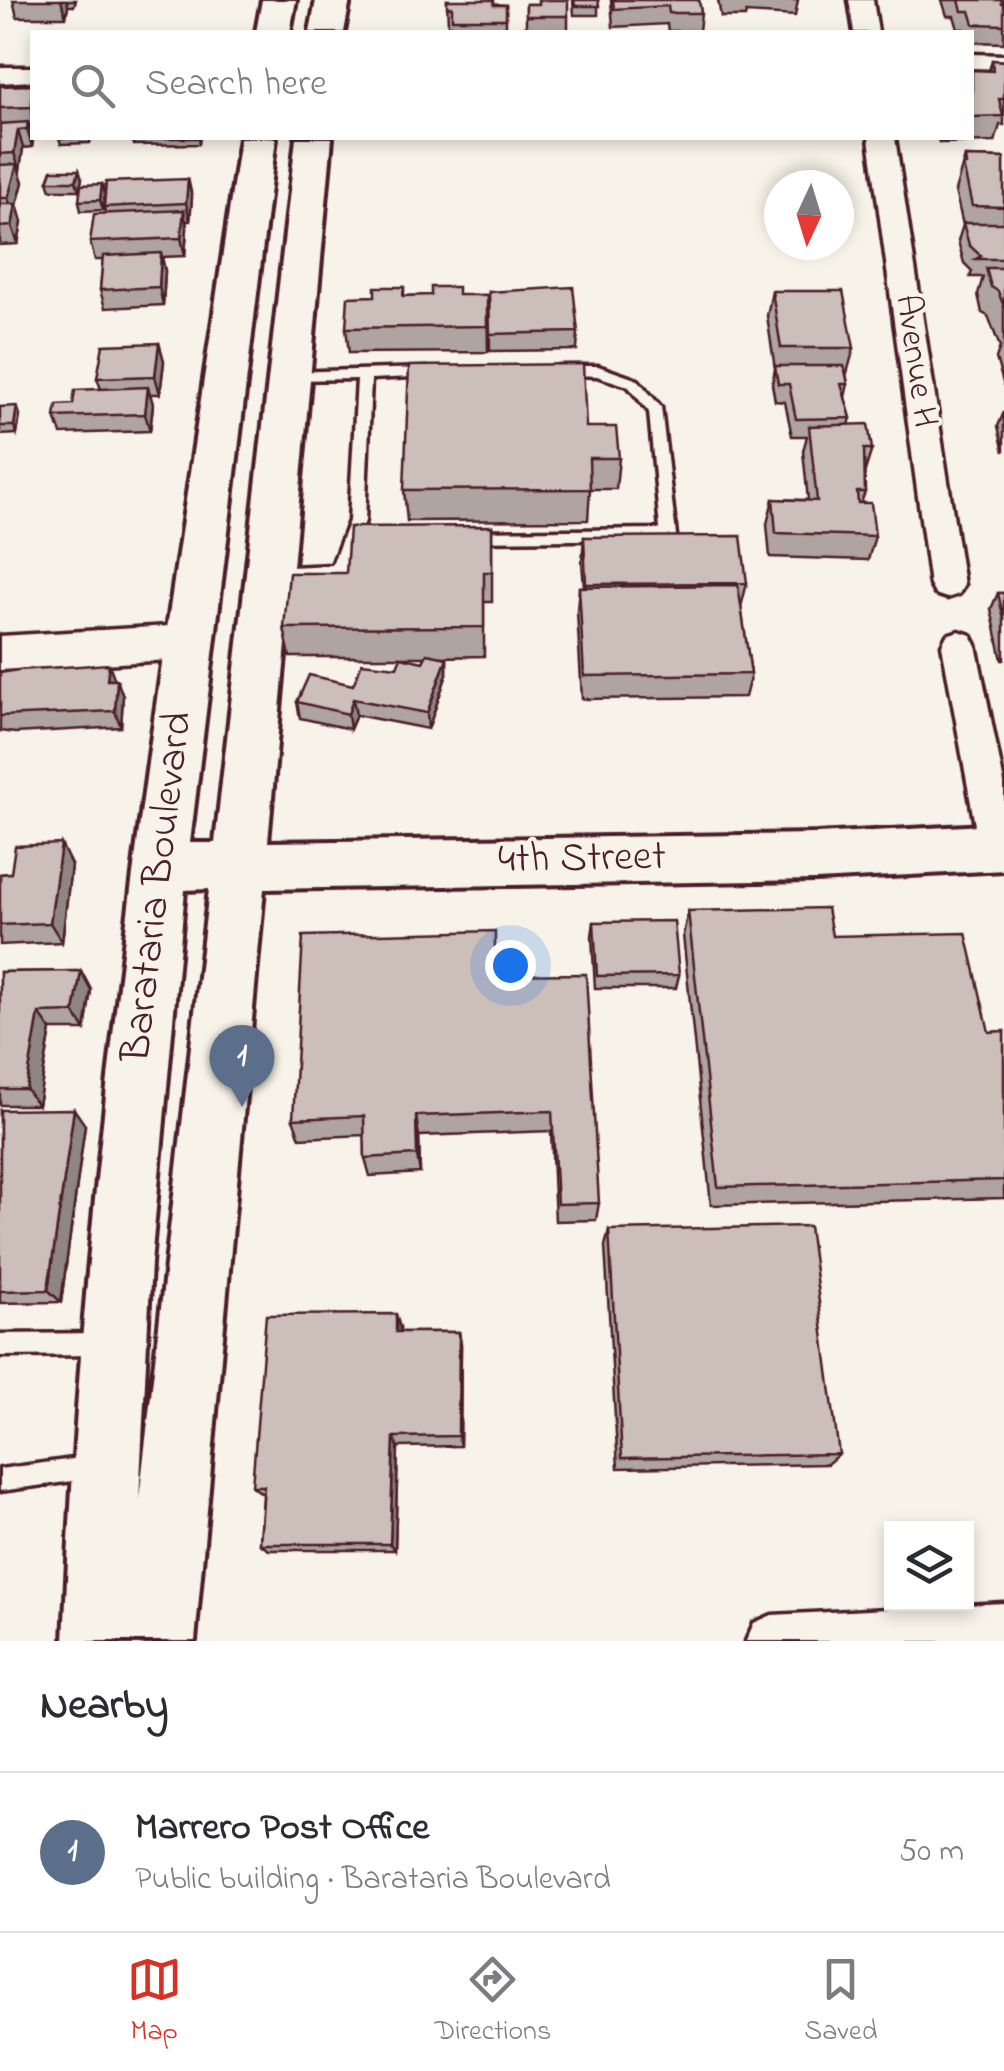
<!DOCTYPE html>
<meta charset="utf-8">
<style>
:root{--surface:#fff;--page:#f7f7f7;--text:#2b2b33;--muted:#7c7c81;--line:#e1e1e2;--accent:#d93025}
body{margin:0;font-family:"Indie Flower",sans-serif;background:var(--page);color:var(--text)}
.controls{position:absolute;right:30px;bottom:30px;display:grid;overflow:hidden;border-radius:0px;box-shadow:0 5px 15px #0003}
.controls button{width:90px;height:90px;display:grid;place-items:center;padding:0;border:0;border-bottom:2px solid var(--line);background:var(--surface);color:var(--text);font:50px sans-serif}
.compass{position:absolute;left:764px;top:170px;width:90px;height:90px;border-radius:50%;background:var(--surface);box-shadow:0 5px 15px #0003;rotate:184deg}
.you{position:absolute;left:510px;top:965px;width:35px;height:35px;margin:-25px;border:8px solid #fff;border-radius:50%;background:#1a73e8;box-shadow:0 0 0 15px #1a73e833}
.badge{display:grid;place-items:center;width:65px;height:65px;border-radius:50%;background:var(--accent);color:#fff;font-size:32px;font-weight:700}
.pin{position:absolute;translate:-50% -82px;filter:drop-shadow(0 2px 5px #0008)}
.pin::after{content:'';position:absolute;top:52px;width:35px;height:30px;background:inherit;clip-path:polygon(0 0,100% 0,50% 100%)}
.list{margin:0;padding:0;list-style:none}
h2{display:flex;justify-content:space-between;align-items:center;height:130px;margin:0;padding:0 40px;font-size:42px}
h2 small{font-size:32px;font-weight:400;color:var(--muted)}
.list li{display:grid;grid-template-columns:65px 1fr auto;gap:30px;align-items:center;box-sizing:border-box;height:160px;padding:0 40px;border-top:2px solid var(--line)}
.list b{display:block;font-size:38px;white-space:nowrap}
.list p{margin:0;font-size:32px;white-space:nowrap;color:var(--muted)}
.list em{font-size:32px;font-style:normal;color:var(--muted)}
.icon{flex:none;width:55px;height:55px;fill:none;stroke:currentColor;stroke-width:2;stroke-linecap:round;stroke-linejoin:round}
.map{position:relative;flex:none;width:1004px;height:1641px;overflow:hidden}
.search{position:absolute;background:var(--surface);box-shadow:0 5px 15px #0003;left:30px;right:30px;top:30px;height:110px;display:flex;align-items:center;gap:25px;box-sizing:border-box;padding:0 35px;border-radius:0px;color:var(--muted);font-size:38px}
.sheet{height:290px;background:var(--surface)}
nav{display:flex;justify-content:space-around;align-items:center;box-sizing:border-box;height:140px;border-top:2px solid var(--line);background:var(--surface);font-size:28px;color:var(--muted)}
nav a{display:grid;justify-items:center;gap:5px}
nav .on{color:var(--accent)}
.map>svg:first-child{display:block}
</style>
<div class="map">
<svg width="1004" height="1641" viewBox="0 0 1004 1641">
<rect width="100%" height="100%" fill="#f7f3e8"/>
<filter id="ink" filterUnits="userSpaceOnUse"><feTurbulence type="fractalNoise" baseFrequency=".01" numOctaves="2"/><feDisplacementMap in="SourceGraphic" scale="20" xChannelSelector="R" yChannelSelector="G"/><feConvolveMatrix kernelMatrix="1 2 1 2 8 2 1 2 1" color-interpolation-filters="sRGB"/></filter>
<g filter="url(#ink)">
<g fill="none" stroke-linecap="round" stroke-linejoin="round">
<g stroke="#4a1f2b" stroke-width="7">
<g id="service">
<path d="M559,366H598L638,380L661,407L676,535L673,539L466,541L463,537L466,533L471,531L660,529L649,412L628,386L597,376L554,374V368Z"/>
<path d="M428,368L435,373L433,376L371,379L365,521L344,575L263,578L261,574L269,568L332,565L349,521L357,379L290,380L283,375L285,372Z"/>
<path d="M104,1333L112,1336L115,1344L112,1352L104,1355L0,1356V1334Z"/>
<path d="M95,1456L103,1459L106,1467L103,1475L95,1478L0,1491V1469Z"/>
</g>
</g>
<g stroke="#4a1f2b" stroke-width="7">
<g id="minor">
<path d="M849,0H873L878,32H854Z"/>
<path d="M972,54L1004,55V69L972,68Z"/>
<path d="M0,67H32V81L0,83Z"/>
<path d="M869,138H895L964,585L959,594L947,598L935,594L930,585Z"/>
<path d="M959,631L971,635L976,645L1004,783V861L985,859L979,847L942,645L947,635Z"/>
<path d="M1004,1603V1641H746L754,1623L772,1615Z"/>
</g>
</g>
<g stroke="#4a1f2b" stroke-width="7">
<path id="tertiary" d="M187,625L202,630L209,642L202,654L187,659L0,670V636Z"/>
</g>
<g stroke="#4a1f2b" stroke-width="8">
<g id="secondary">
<path d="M262,0H296L290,32H256Z"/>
<path d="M316,0H350L344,32H310Z"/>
<path d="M240,138H276L190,843H215L296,138H332L268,842L816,834L1004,824V870L816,880L264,889L195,1641H64C70,1514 77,1388 89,1261C124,885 185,512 240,138ZM209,889L139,1500L151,1263L185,890Z"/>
</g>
</g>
<use href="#service" fill="#f7f3e8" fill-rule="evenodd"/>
<use href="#minor" fill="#f7f3e8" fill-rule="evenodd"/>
<use href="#tertiary" fill="#f7f3e8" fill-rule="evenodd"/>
<use href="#secondary" fill="#f7f3e8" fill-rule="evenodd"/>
</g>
<g fill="#afa49f" stroke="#4a1f2b" stroke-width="2.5">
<path d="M13,0H76L74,6H68L66,17H17Z"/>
<path d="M447,0L506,5V32H452V25H448Z"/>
<path d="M538,0L568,16V32H526V4H538Z"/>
<path d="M573,0H598V15H574Z"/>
<path d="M611,0H699L701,13L699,31H668L667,24L613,27Z"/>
<path d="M718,0H798L795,16L746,13L745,17H721Z"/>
<path d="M942,0H1004V43L972,42V32H966L965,29H958L954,16H947Z"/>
<path d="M992,60L1004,61V125H1000L995,142L939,143L938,138H972V70L989,71Z"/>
<path d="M32,85V125H29L33,140L32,147L23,148L19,171L23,182L17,205L22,222L18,244L0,245V86Z"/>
<path d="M59,138H91L90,143L61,144Z"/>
<path d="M132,138H200L199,144L134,145Z"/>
<path d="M965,157L1004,158V386L996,358L1000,347L988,316L982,313L978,294L983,277H970L972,271L964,263L958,241L963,225L955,191Z"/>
<path d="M82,179L79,190H51L48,181Z"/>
<path d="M188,179L192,197L190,221H186L187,228L185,256L162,257L165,271L163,305L105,308L100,290L103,260H95L90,242L105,213L104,207Z"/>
<path d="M102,184L105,193L103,210L81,211L79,201Z"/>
<path d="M404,287V296L487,295L488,352L349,353L346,328L375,296Z"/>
<path d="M772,291L854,348L847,373H846L848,384L845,397L851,418L849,425L872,449L864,474L865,492L861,503L875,536L868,560L770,557L767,524L773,499L808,500L803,451L807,436H792L785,402L775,401L772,384L775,369L767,316Z"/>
<path d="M489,292L578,332L577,350L490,351Z"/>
<path d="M159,343L164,361L160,394H150L153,404L150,431L61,434L55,417L73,404L101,389L97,378Z"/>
<path d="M0,407L20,415L17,434L0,435Z"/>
<path d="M1004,412V452L998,426Z"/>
<path d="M586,427L619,458L616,489H590L588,520L407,521L404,490Z"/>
<path d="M492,526V602H484V656L440,657L447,658V674L428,729L356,715L350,729L300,718L297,702L353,685L397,667L423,662L426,657H290L284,628L346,573Z"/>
<path d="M584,537L747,583L741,607L751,674L745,697L582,699L577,611L579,587H584L582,562Z"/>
<path d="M998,593H1004V660H1002L991,609Z"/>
<path d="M0,673L114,680L123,696L121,727L15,733L0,731Z"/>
<path d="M71,865L62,942L0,945V874Z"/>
<path d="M688,911L832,936L989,1032L1004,1031V1198L711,1205L683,935Z"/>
<path d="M594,922L679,975L676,988H595L592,936Z"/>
<path d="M81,971L91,990L85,1030H51L38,1105H0V972Z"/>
<path d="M495,975L599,1203L596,1220L555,1221L551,1131L419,1136L420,1173L370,1176L365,1158V1135L300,1138L293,1119Z"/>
<path d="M0,1110L85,1125L61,1302L0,1303Z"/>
<path d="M609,1230L839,1454L827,1464L618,1468L605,1246Z"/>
<path d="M400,1328V1332H459L461,1345L460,1446L398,1447L395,1550H269L260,1544L263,1494L252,1486Z"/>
</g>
<g fill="#8f8682" stroke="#4a1f2b" stroke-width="2.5">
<path d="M61,0H67L68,6L66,17Z"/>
<path d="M28,122L33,140L32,147L27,129Z"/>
<path d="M18,130L23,148L20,171L14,153Z"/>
<path d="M17,164L23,182L17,205L22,222L18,244L12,226L14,216L8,198Z"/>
<path d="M79,170L82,179L79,190L76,181Z"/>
<path d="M188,179L192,197L190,221L186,203Z"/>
<path d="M102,184L105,193L103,210L100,200Z"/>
<path d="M184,210L187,228L185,256L181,238Z"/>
<path d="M161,253L165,271L163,305L159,287Z"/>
<path d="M159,343L164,361L160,394L155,376Z"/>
<path d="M148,387L153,404L150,431L145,414Z"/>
<path d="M17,406L20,415L17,434L14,426Z"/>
<path d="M447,658V674L428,729L427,713Z"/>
<path d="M109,664L115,680H107Z"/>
<path d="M117,680L123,696L121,727L115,711Z"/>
<path d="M353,699L356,715L350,729L348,714Z"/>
<path d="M61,844L71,865L62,942L50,923Z"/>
<path d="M81,971L91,990L85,1030L74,1012Z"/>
<path d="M39,1013L51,1030L38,1105L26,1089Z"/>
<path d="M74,1109L85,1125L61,1302L48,1290Z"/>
<path d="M416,1116L419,1136L420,1173L417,1155Z"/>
<path d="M396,1314L400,1328V1346L396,1332Z"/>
<path d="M459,1332L461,1345L460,1446L458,1436Z"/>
<path d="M394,1437L398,1447L395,1550L390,1544Z"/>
</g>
<g fill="#ccbfb9" stroke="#4a1f2b" stroke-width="2.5">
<path d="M447,0H494V5H506V19H452V7H447Z"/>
<path d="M539,0H568V16H526V4H539Z"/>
<path d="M574,0H598L599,6H575Z"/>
<path d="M613,0H699L701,13H669L668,6L614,9Z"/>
<path d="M959,0H1001L1002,4H1004V25L974,24L970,11H962Z"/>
<path d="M992,60L1004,61V99H999L1003,116L972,117V70L993,71Z"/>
<path d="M32,85V107L0,108V86Z"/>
<path d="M28,122L27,129L18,130L14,153L0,154V124Z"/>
<path d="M965,157L1004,158V207L972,206L963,165H966Z"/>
<path d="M17,164L8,198H0V165Z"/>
<path d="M52,170H79L76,181H48Z"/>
<path d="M188,179L186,203L104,207L106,182Z"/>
<path d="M102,184L100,200L79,201L81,185Z"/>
<path d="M0,204H16L12,226L0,227Z"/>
<path d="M184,210L181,238L90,242L94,214Z"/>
<path d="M963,223H1004V259H976L981,256L969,245Z"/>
<path d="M161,253L159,287L100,290L103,256Z"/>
<path d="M986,268H1004V307L998,291L991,287Z"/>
<path d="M375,287H404L403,296L431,295V287H458V295H487V326L346,328L348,297L375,296Z"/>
<path d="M573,287L578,332L490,334L489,292Z"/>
<path d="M772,291H843L854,348H781Z"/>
<path d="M159,343L155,376L97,378L103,345Z"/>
<path d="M583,364L586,427H616L619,458H589L590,489L404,490L409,366Z"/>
<path d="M775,366H844L848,384H841L851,418L796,419L789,384H778Z"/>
<path d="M148,387L145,414L55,417L57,405L73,404L75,390Z"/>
<path d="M17,406L14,426H0V407Z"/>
<path d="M868,424L872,449H864L865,492H857L858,503H871L875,536L776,533L773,499L817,501L809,426Z"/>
<path d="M492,526V572H484V627L284,628L289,573H346L349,527Z"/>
<path d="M741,536L747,583L586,584L584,537Z"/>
<path d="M738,585L751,674L584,676L579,587Z"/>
<path d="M998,593H1004V620Z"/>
<path d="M427,654L447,658L427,713L353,699L348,714L297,702L309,675L353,685L362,663L397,667L401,657L423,662Z"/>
<path d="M109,664L107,680H117L115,711L0,716V673L18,670Z"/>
<path d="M61,844L50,923L0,925V874L11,873L15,846Z"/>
<path d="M827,908L832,936L966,933L989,1032L1004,1031V1180L718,1187L688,911Z"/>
<path d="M674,921L679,975L597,976L594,922Z"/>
<path d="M495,931V975L586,974L599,1203L557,1204L552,1111L416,1116L417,1155L365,1158L364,1116L293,1119L303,936Z"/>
<path d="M81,971L74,1012L39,1013L26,1089H0V972Z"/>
<path d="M74,1109L48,1290L0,1291V1110Z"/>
<path d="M809,1226L839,1454L622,1458L609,1230Z"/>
<path d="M396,1314V1332H459L458,1436L394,1437L390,1544H260L264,1486H252L266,1315Z"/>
</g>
</g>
<g text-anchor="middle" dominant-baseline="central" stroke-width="8" stroke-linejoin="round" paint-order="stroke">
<g font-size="35" fill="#4a1f2b" stroke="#f7f3e8">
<text transform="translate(915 361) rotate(82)">Avenue H</text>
</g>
<g font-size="42" fill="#4a1f2b" stroke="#f7f3e8">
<text transform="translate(582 859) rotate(-1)">4th Street</text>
<text transform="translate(158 887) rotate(-83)">Barataria Boulevard</text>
</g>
</g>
</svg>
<div class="controls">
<button><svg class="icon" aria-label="layers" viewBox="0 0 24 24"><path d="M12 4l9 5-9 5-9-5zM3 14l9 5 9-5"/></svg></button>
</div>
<svg class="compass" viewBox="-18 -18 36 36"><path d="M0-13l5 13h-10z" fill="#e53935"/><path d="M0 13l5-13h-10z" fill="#7c7c81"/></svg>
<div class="you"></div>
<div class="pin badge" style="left:242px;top:1107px;background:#5c6f8a">1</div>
<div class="search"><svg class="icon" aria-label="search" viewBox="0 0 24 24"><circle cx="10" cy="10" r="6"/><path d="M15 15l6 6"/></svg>Search here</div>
</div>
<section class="sheet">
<h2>Nearby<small></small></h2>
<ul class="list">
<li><span class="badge" style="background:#5c6f8a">1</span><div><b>Marrero Post Office</b><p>Public building · Barataria Boulevard</p></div><em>50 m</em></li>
</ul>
</section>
<nav>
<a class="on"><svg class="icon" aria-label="map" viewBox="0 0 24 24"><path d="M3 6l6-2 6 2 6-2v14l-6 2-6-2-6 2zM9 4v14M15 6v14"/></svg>Map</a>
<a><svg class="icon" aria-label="directions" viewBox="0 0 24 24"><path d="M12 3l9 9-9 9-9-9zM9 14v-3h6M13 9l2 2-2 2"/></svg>Directions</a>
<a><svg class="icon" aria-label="saved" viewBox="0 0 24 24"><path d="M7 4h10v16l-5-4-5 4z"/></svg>Saved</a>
</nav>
